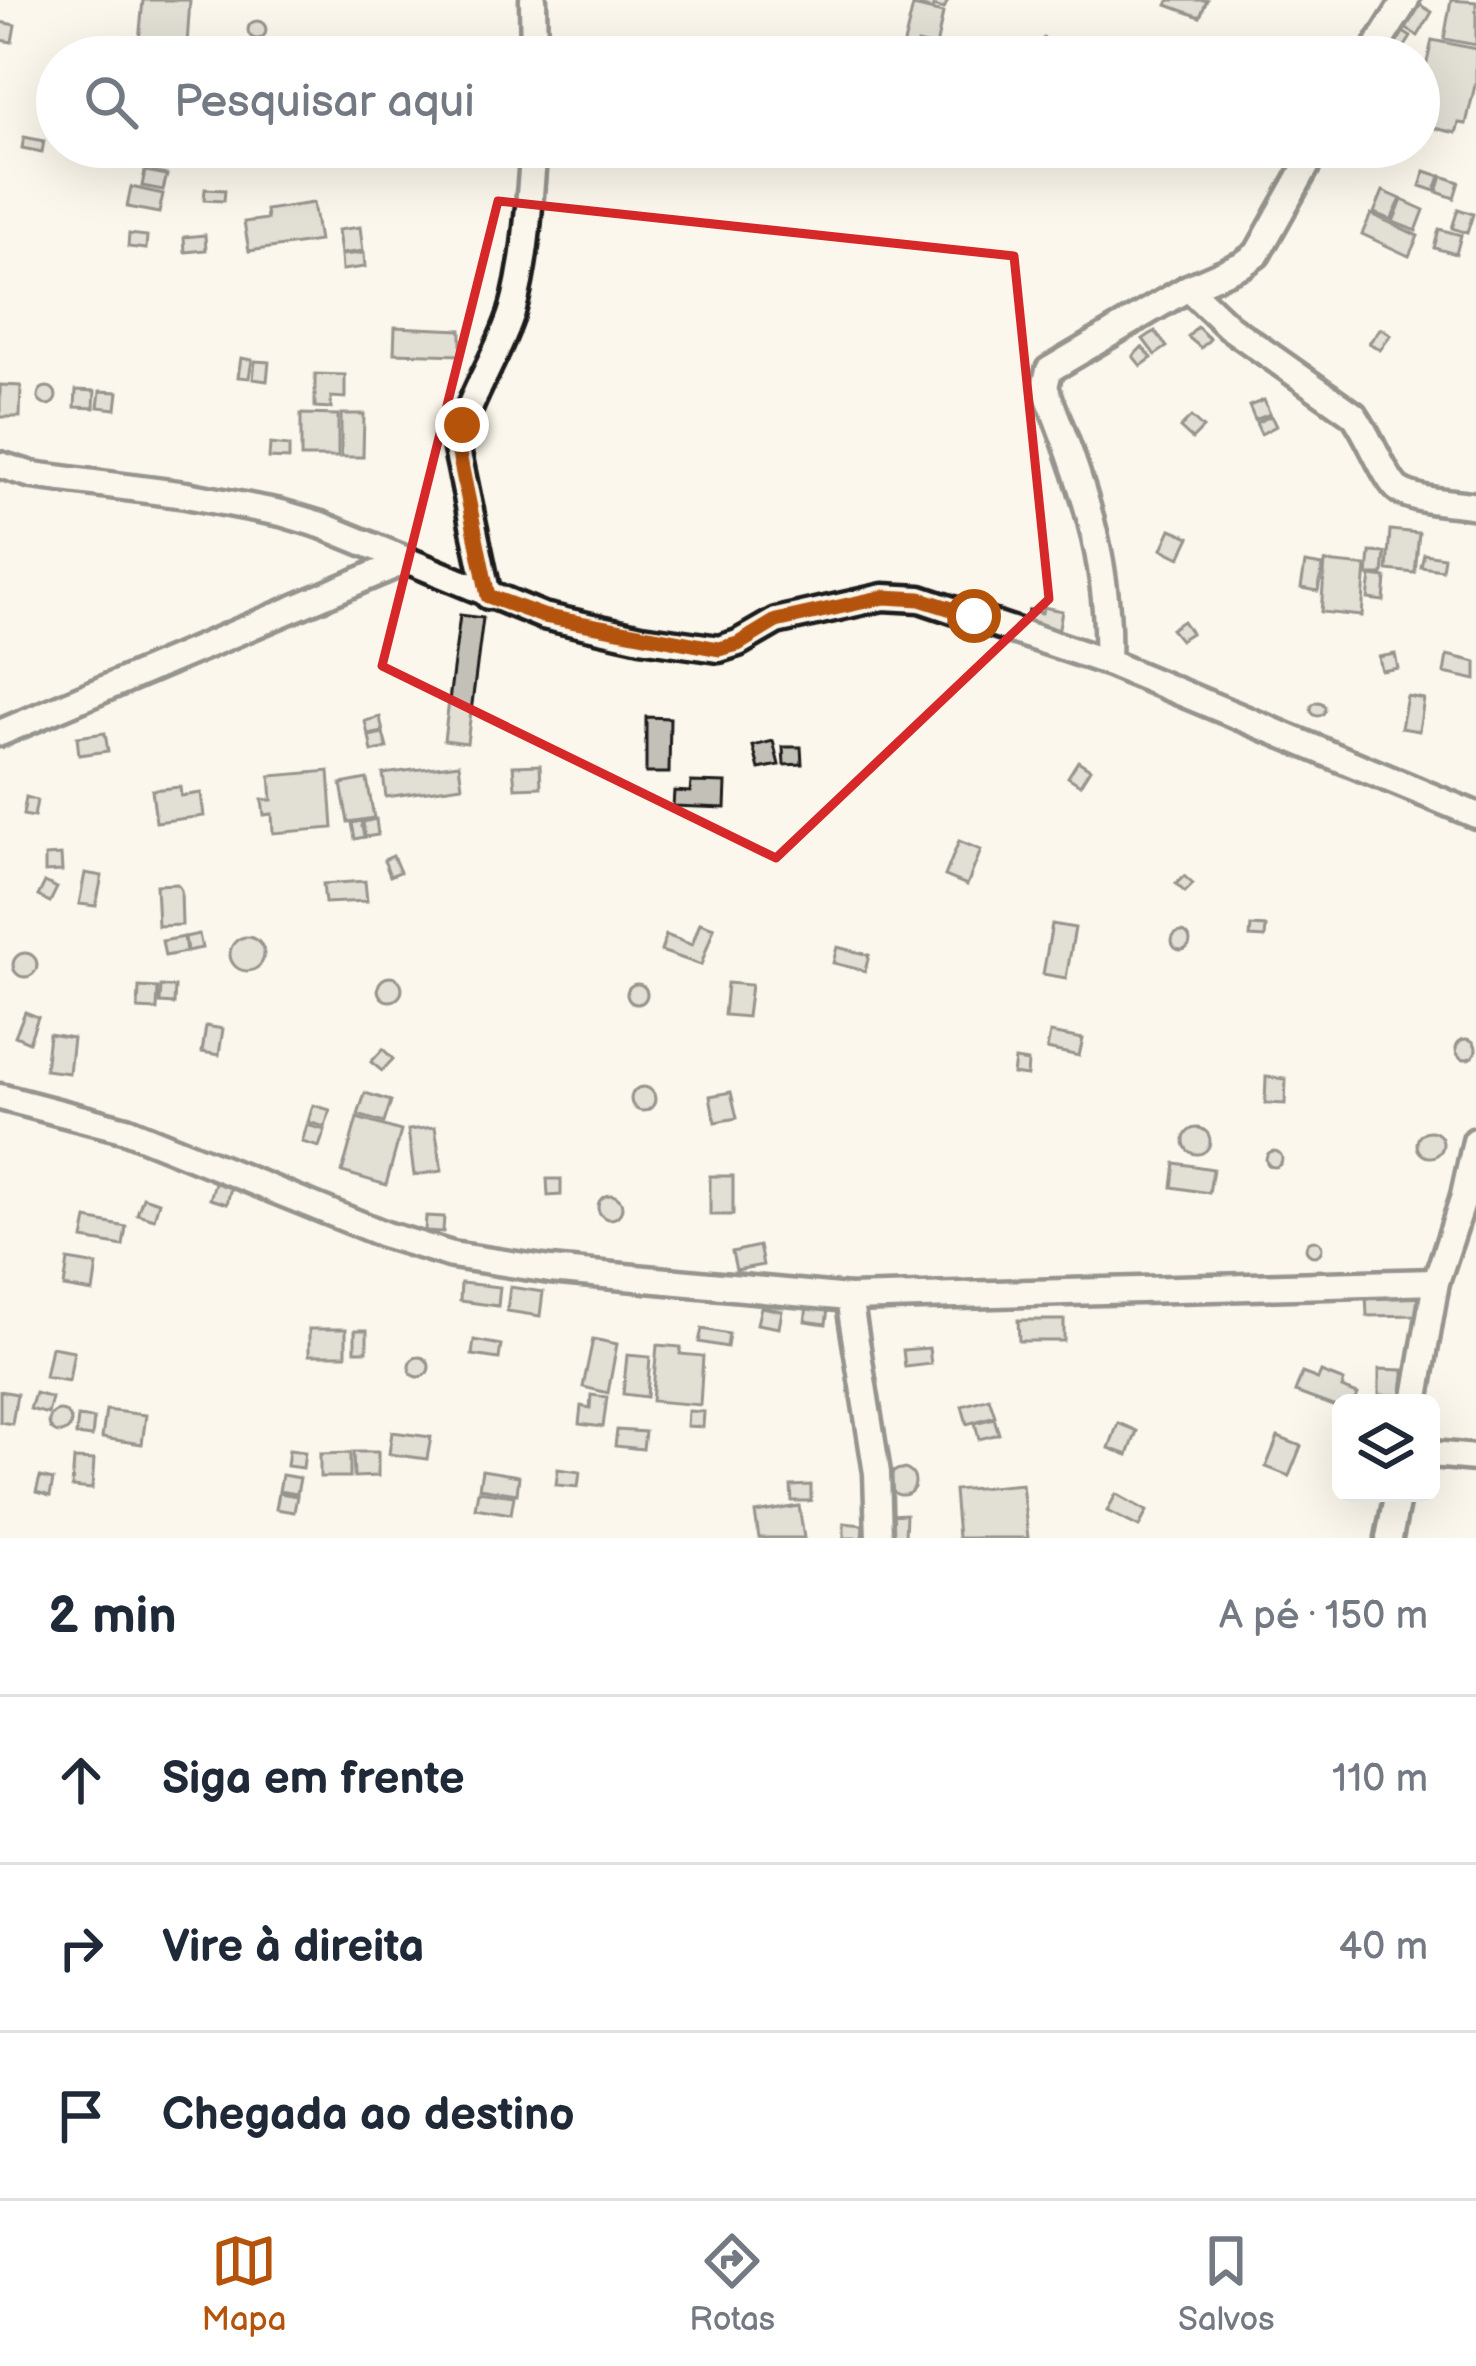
<!DOCTYPE html>
<html lang="pt">
<meta charset="utf-8">
<style>
:root{--surface:#fff;--page:#f2f2f3;--text:#1f2937;--muted:#747a83;--line:#e0e1e3;--accent:#b45309}
body{margin:0;font-family:"Balsamiq Sans",sans-serif;background:var(--page);color:var(--text)}
.controls{position:absolute;right:36px;bottom:36px;display:grid;overflow:hidden;border-radius:18px;box-shadow:0 12px 48px #0002}
.controls button{width:108px;height:108px;display:grid;place-items:center;padding:0;border:0;border-bottom:3px solid var(--line);background:var(--surface);color:var(--text);font:60px sans-serif}
.stop{position:absolute;width:36px;height:36px;margin:-27px;border:9px solid #b45309;border-radius:50%;background:#fff}
.stop.end{background:#b45309;border-color:#fff;box-shadow:0 3px 12px #0008}
.list{margin:0;padding:0;list-style:none}
h2{display:flex;justify-content:space-between;align-items:center;height:156px;margin:0;padding:0 48px;font-size:51px}
h2 small{font-size:39px;font-weight:400;color:var(--muted)}
.list li{display:grid;grid-template-columns:78px 1fr auto;gap:36px;align-items:center;box-sizing:border-box;height:168px;padding:0 48px;border-top:3px solid var(--line)}
.list b{display:block;font-size:45px;white-space:nowrap}
.list em{font-size:39px;font-style:normal;color:var(--muted)}
.icon{flex:none;width:66px;height:66px;fill:none;stroke:currentColor;stroke-width:2;stroke-linecap:round;stroke-linejoin:round}
.map{position:relative;flex:none;width:1476px;height:1538px;overflow:hidden}
.search{position:absolute;background:var(--surface);box-shadow:0 12px 48px #0002;left:36px;right:36px;top:36px;height:132px;display:flex;align-items:center;gap:30px;box-sizing:border-box;padding:0 42px;border-radius:66px;color:var(--muted);font-size:45px}
.sheet{height:660px;background:var(--surface)}
nav{display:flex;justify-content:space-around;align-items:center;box-sizing:border-box;height:168px;border-top:3px solid var(--line);background:var(--surface);font-size:33px;color:var(--muted)}
nav a{display:grid;justify-items:center;gap:6px}
nav .on{color:var(--accent)}
.map>svg:first-child{display:block}
</style>
<div class="map">
<svg width="1476" height="1538" viewBox="0 0 1476 1538">
<rect width="100%" height="100%" fill="#fbf7ec"/>
<filter id="ink" filterUnits="userSpaceOnUse"><feTurbulence type="fractalNoise" baseFrequency=".00833" numOctaves="2"/><feDisplacementMap in="SourceGraphic" scale="24" xChannelSelector="R" yChannelSelector="G"/><feConvolveMatrix kernelMatrix="1 2 1 2 8 2 1 2 1" color-interpolation-filters="sRGB"/></filter>
<g filter="url(#ink)">
<g fill="#c3c0b8" stroke="#1c1c1c" stroke-width="3">
<path d="M143,0H190L187,45L139,41Z"/>
<path d="M919,0H948L944,9L933,6L932,10L920,6Z"/>
<path d="M1169,0H1207L1200,17L1167,5Z"/>
<path d="M1451,0L1476,2V45L1444,39Z"/>
<path d="M1417,3L1432,12L1418,36L1403,27Z"/>
<path d="M913,6L943,13L936,47L918,43L916,51L903,48Z"/>
<circle cx="257" cy="30" r="9"/>
<path d="M0,22L15,25L12,42L0,40Z"/>
<path d="M1400,30L1411,37L1398,57H1384Z"/>
<path d="M1044,38L1054,51L1039,57L1032,47Z"/>
<path d="M1432,40L1476,49V81L1466,124L1459,123L1456,133L1421,125L1423,115L1419,114V98Z"/>
<path d="M24,137L44,141L42,152L22,148Z"/>
<path d="M145,171L167,175L163,190L142,186Z"/>
<path d="M1425,171L1440,176L1435,191L1420,186Z"/>
<path d="M1442,176L1459,182L1454,198L1437,192Z"/>
<path d="M131,187L163,194L159,213L127,207Z"/>
<path d="M205,189L225,190L224,201L204,200Z"/>
<path d="M1383,191L1401,199L1391,220L1374,213Z"/>
<path d="M1402,200L1424,210L1416,231L1393,222Z"/>
<path d="M313,203L319,241L249,251L244,222L267,219L266,210Z"/>
<path d="M1458,209L1473,214L1467,233L1452,228Z"/>
<path d="M1371,214L1418,236L1409,256L1362,234Z"/>
<path d="M360,227L363,251L341,254L338,230Z"/>
<path d="M1439,229L1461,235L1456,254L1434,248Z"/>
<path d="M129,234L147,236L146,249L128,247Z"/>
<path d="M205,235L206,250L185,252L184,237Z"/>
<path d="M364,253L365,267L342,270L341,255Z"/>
<path d="M395,327L461,330V355L394,353Z"/>
<path d="M1197,327L1210,339L1201,348L1188,337Z"/>
<path d="M1381,328L1391,335L1380,350L1369,343Z"/>
<path d="M1155,331L1167,347L1155,355L1143,339Z"/>
<path d="M1142,347L1152,358L1141,366L1133,356Z"/>
<path d="M241,358L252,360L249,378L238,377Z"/>
<path d="M255,361L269,362L267,381L253,379Z"/>
<path d="M315,374L345,375V398L331,397V408L315,407Z"/>
<path d="M0,385L21,386L20,417H0Z"/>
<circle cx="47" cy="396" r="9"/>
<path d="M76,390L95,391L94,408L75,407Z"/>
<path d="M100,391L118,392L116,409L98,407Z"/>
<path d="M1264,400L1270,414L1255,420L1249,406Z"/>
<path d="M301,414L338,415V457H301Z"/>
<path d="M341,414H364L363,457H341Z"/>
<path d="M1271,416L1276,426L1261,434L1256,423Z"/>
<path d="M1191,417L1203,428L1192,439L1180,428Z"/>
<path d="M270,444L289,446V459L269,458Z"/>
<path d="M1171,529L1190,537L1180,558L1162,549Z"/>
<path d="M1390,530L1419,533L1415,573L1387,570Z"/>
<path d="M1370,552L1385,553L1383,575H1368Z"/>
<path d="M1424,554L1444,557L1442,570L1421,567Z"/>
<path d="M1325,562L1366,566L1362,616L1321,612Z"/>
<path d="M1305,563L1323,566L1318,591L1301,588Z"/>
<path d="M1371,576L1386,578L1384,601L1368,599Z"/>
<path d="M1043,607L1062,611L1058,633L1025,626L1029,610L1042,613Z"/>
<path d="M460,615L483,618L467,743L444,740Z"/>
<path d="M1183,621L1191,633L1180,640L1171,629Z"/>
<path d="M1395,654L1398,668L1382,671L1379,657Z"/>
<path d="M1447,655L1476,662V680L1444,673Z"/>
<path d="M1407,696L1424,699L1419,731L1401,728Z"/>
<circle cx="1318" cy="709" r="7"/>
<path d="M380,717L383,732L368,735L365,721Z"/>
<path d="M646,717L670,718L669,773H646Z"/>
<path d="M105,733L108,751L79,755L77,737Z"/>
<path d="M383,733L387,748L372,752L369,736Z"/>
<path d="M773,741L779,765L759,769L753,746Z"/>
<path d="M783,747H801L802,764L784,765Z"/>
<path d="M1078,761L1090,769L1080,785L1068,777Z"/>
<path d="M459,764L462,786L386,797L383,774Z"/>
<path d="M540,765L541,787L515,788L513,766Z"/>
<path d="M329,771L333,828L273,833L272,814L264,815L262,800H272L270,776Z"/>
<path d="M367,779L374,818L348,822L341,784Z"/>
<path d="M691,782L726,783L725,808L673,806L674,791L690,792Z"/>
<path d="M180,787L181,796L201,793L204,816L156,822L152,790Z"/>
<path d="M26,797L37,800L34,817L23,815Z"/>
<path d="M376,819L378,835L365,837L363,822Z"/>
<path d="M361,821L364,837L355,839L352,823Z"/>
<path d="M959,841L981,850L967,885L945,876Z"/>
<path d="M61,855L62,871L45,872V856Z"/>
<path d="M393,856L400,872L390,876L384,860Z"/>
<path d="M85,873L102,876L96,906L79,904Z"/>
<path d="M1184,876L1193,884L1185,892L1176,884Z"/>
<path d="M365,881L367,901L325,903L323,884Z"/>
<path d="M45,882L57,888L50,902L38,896Z"/>
<path d="M177,884L181,890L182,925L158,926L156,885Z"/>
<path d="M700,923L714,928L701,965L661,951L666,935L692,945Z"/>
<path d="M1052,924L1075,928L1066,978L1043,974Z"/>
<path d="M1251,926L1266,927L1265,938L1250,937Z"/>
<circle cx="1181" cy="941" r="9"/>
<path d="M199,934L202,948L187,951L185,937Z"/>
<circle cx="247" cy="954" r="17"/>
<path d="M184,937L186,952L165,956L162,941Z"/>
<path d="M837,947L869,955L865,971L833,963Z"/>
<circle cx="25" cy="965" r="12"/>
<circle cx="390" cy="989" r="12"/>
<path d="M727,983L751,985L747,1017L724,1015Z"/>
<circle cx="637" cy="994" r="10"/>
<path d="M161,986L175,987L174,1004L160,1003Z"/>
<path d="M139,987L158,988L157,1010L138,1009Z"/>
<path d="M25,1012L38,1017L29,1042L15,1036Z"/>
<path d="M206,1026L223,1029L219,1055L202,1052Z"/>
<path d="M1050,1033L1083,1039L1079,1056L1047,1049Z"/>
<path d="M49,1034L73,1038L69,1073L45,1070Z"/>
<circle cx="1466" cy="1049" r="10"/>
<path d="M383,1049L393,1059L382,1071L371,1062Z"/>
<path d="M1015,1060L1028,1062L1027,1076L1013,1074Z"/>
<path d="M1266,1077L1286,1079L1285,1104L1265,1103Z"/>
<circle cx="643" cy="1099" r="12"/>
<path d="M731,1092L737,1118L715,1122L710,1096Z"/>
<path d="M365,1093L391,1101L384,1123L358,1115Z"/>
<path d="M313,1105L330,1110L325,1127L308,1122Z"/>
<path d="M357,1118L401,1131L386,1185L342,1172Z"/>
<path d="M307,1125L325,1130L319,1147L302,1142Z"/>
<path d="M435,1127L442,1171L414,1175L408,1130Z"/>
<circle cx="1197" cy="1141" r="13"/>
<circle cx="1430" cy="1144" r="13"/>
<circle cx="1274" cy="1159" r="8"/>
<path d="M1175,1163L1213,1169L1209,1193L1172,1187Z"/>
<rect x="710" y="1176" width="23" height="39"/>
<path d="M547,1179H561V1195L548,1196Z"/>
<path d="M215,1183L231,1187L227,1204L210,1199Z"/>
<circle cx="610" cy="1207" r="12"/>
<path d="M143,1197L159,1202L154,1219L137,1214Z"/>
<path d="M426,1216L444,1217L443,1232L425,1231Z"/>
<path d="M87,1219L126,1227L123,1246L83,1239Z"/>
<circle cx="1314" cy="1248" r="8"/>
<path d="M759,1246L763,1265L736,1270L732,1252Z"/>
<path d="M68,1260L97,1265L93,1292L64,1287Z"/>
<path d="M461,1283L500,1287L498,1306L460,1301Z"/>
<path d="M510,1287L543,1292L540,1316L507,1311Z"/>
<path d="M1419,1294L1420,1315L1367,1316L1366,1295Z"/>
<path d="M807,1306L828,1309L826,1324L805,1321Z"/>
<path d="M761,1307L782,1311L779,1328L757,1324Z"/>
<path d="M1018,1320H1064V1341H1019Z"/>
<rect x="309" y="1329" width="37" height="26"/>
<path d="M702,1329L729,1334L727,1347L699,1342Z"/>
<rect x="355" y="1330" width="12" height="21"/>
<path d="M593,1339L617,1344L608,1393L583,1387Z"/>
<path d="M474,1340L501,1345L499,1359L472,1355Z"/>
<path d="M657,1345L681,1347L680,1354L703,1356L700,1405L652,1401Z"/>
<path d="M51,1347L74,1351L69,1381L45,1377Z"/>
<path d="M929,1348L931,1364L905,1367L903,1350Z"/>
<path d="M627,1355L650,1357L647,1397L623,1394Z"/>
<circle cx="419" cy="1367" r="10"/>
<path d="M1379,1369L1403,1370V1395H1379Z"/>
<path d="M1321,1372L1344,1381L1342,1388L1358,1394L1354,1403H1341V1409L1295,1392L1302,1373L1318,1379Z"/>
<path d="M0,1391L17,1394L12,1424L0,1422Z"/>
<path d="M35,1393L52,1398L48,1414L30,1409Z"/>
<path d="M591,1395L607,1397L603,1427L579,1424L581,1406L590,1408Z"/>
<path d="M989,1398L995,1416L967,1424L962,1406Z"/>
<path d="M106,1410L146,1415L142,1444L102,1438Z"/>
<circle cx="60" cy="1422" r="11"/>
<path d="M688,1411L704,1412L703,1427L687,1426Z"/>
<path d="M78,1417L94,1419L92,1437L76,1435Z"/>
<path d="M994,1418L999,1434L979,1439L975,1423Z"/>
<path d="M1118,1423L1137,1431L1128,1455L1109,1448Z"/>
<path d="M617,1430L645,1432L643,1449L615,1446Z"/>
<path d="M392,1432L431,1437L427,1459L389,1454Z"/>
<path d="M1278,1437L1301,1446L1289,1476L1266,1467Z"/>
<path d="M289,1450L305,1452L303,1468L287,1466Z"/>
<path d="M353,1452H378V1476L354,1477Z"/>
<path d="M350,1453V1477H320V1454Z"/>
<path d="M74,1459L94,1460L92,1489L72,1487Z"/>
<circle cx="902" cy="1482" r="13"/>
<path d="M558,1469L580,1472L578,1487L556,1485Z"/>
<path d="M482,1470L519,1476L517,1494L479,1488Z"/>
<path d="M282,1475L300,1478L297,1494L279,1491Z"/>
<path d="M40,1477L53,1480L50,1496L36,1492Z"/>
<path d="M1022,1484L1028,1538H958L954,1490Z"/>
<path d="M811,1485V1501H792L791,1486Z"/>
<path d="M478,1491L514,1496L511,1514L475,1508Z"/>
<path d="M279,1493L297,1496L294,1512L276,1509Z"/>
<path d="M1116,1494L1147,1511L1139,1527L1107,1511Z"/>
<path d="M799,1506L804,1538H759L755,1513Z"/>
<path d="M906,1514L905,1538H889V1515Z"/>
<path d="M844,1523L863,1525L862,1538H844Z"/>
</g>
<g fill="none" stroke-linecap="round" stroke-linejoin="round">
<g stroke="#1c1c1c" stroke-width="33">
<g id="minor">
<path d="M533,0L534,57"/>
<path d="M1370,57L1406,0"/>
<path d="M1188,288L1229,327L1354,415C1368,433 1386,481 1399,490C1418,502 1454,502 1476,506"/>
<path d="M0,465L32,475L186,495L281,513L321,525L543,616L641,638L719,649L738,643L776,621L883,597L920,599L1107,662L1476,815"/>
<path d="M488,596L457,449C466,400 497,359 512,312C527,259 529,202 534,147"/>
<path d="M1107,662C1111,559 1081,481 1045,387L1049,370L1188,288L1243,264L1257,254L1317,147"/>
<path d="M0,733L408,560"/>
<path d="M0,1097L126,1130L386,1235L452,1255L550,1270L849,1298L1436,1282"/>
<path d="M849,1298L877,1473L879,1538"/>
<path d="M1415,1403L1436,1282L1463,1200L1476,1141"/>
<path d="M1431,1454L1476,1458"/>
<path d="M1389,1538L1398,1493"/>
</g>
</g>
<use href="#minor" stroke="#fbf7ec" stroke-width="24"/>
</g>
</g>
<g fill="none" stroke-linecap="round" stroke-linejoin="round" filter="url(#ink)">
<path stroke="#b45309" stroke-width="15" d="M462,425L458,449L488,596L543,616L719,649L738,644L776,621L884,597L920,599L974,616"/>
</g>
<path d="M0 0H1476V1538H0ZM498,201L1014,256L1049,599L776,858L382,666Z" fill="#fbf7ec" fill-opacity=".55" fill-rule="evenodd"/>
<path fill="none" stroke="#d62828" stroke-width="9" stroke-linejoin="round" d="M498,201L1014,256L1049,599L776,858L382,666Z"/>
</svg>
<div class="controls">
<button><svg class="icon" aria-label="layers" viewBox="0 0 24 24"><path d="M12 4l9 5-9 5-9-5zM3 14l9 5 9-5"/></svg></button>
</div>
<div class="stop" style="left:974px;top:616px"></div>
<div class="stop end" style="left:462px;top:425px"></div>
<div class="search"><svg class="icon" aria-label="search" viewBox="0 0 24 24"><circle cx="10" cy="10" r="6"/><path d="M15 15l6 6"/></svg>Pesquisar aqui</div>
</div>
<section class="sheet">
<h2>2 min<small>A pé · 150 m</small></h2>
<ul class="list">
<li><svg class="icon" aria-label="ahead" viewBox="0 0 24 24"><path d="M12 20V5M6 11l6-6 6 6"/></svg><div><b>Siga em frente</b></div><em>110 m</em></li>
<li><svg class="icon" aria-label="right" viewBox="0 0 24 24"><path d="M7 20v-9h11M14 6l5 5-5 5"/></svg><div><b>Vire à direita</b></div><em>40 m</em></li>
<li><svg class="icon" aria-label="arrive" viewBox="0 0 24 24"><path d="M6 21V4h12l-3 4 3 4H6"/></svg><div><b>Chegada ao destino</b></div></li>
</ul>
</section>
<nav>
<a class="on"><svg class="icon" aria-label="map" viewBox="0 0 24 24"><path d="M3 6l6-2 6 2 6-2v14l-6 2-6-2-6 2zM9 4v14M15 6v14"/></svg>Mapa</a>
<a><svg class="icon" aria-label="directions" viewBox="0 0 24 24"><path d="M12 3l9 9-9 9-9-9zM9 14v-3h6M13 9l2 2-2 2"/></svg>Rotas</a>
<a><svg class="icon" aria-label="saved" viewBox="0 0 24 24"><path d="M7 4h10v16l-5-4-5 4z"/></svg>Salvos</a>
</nav>
